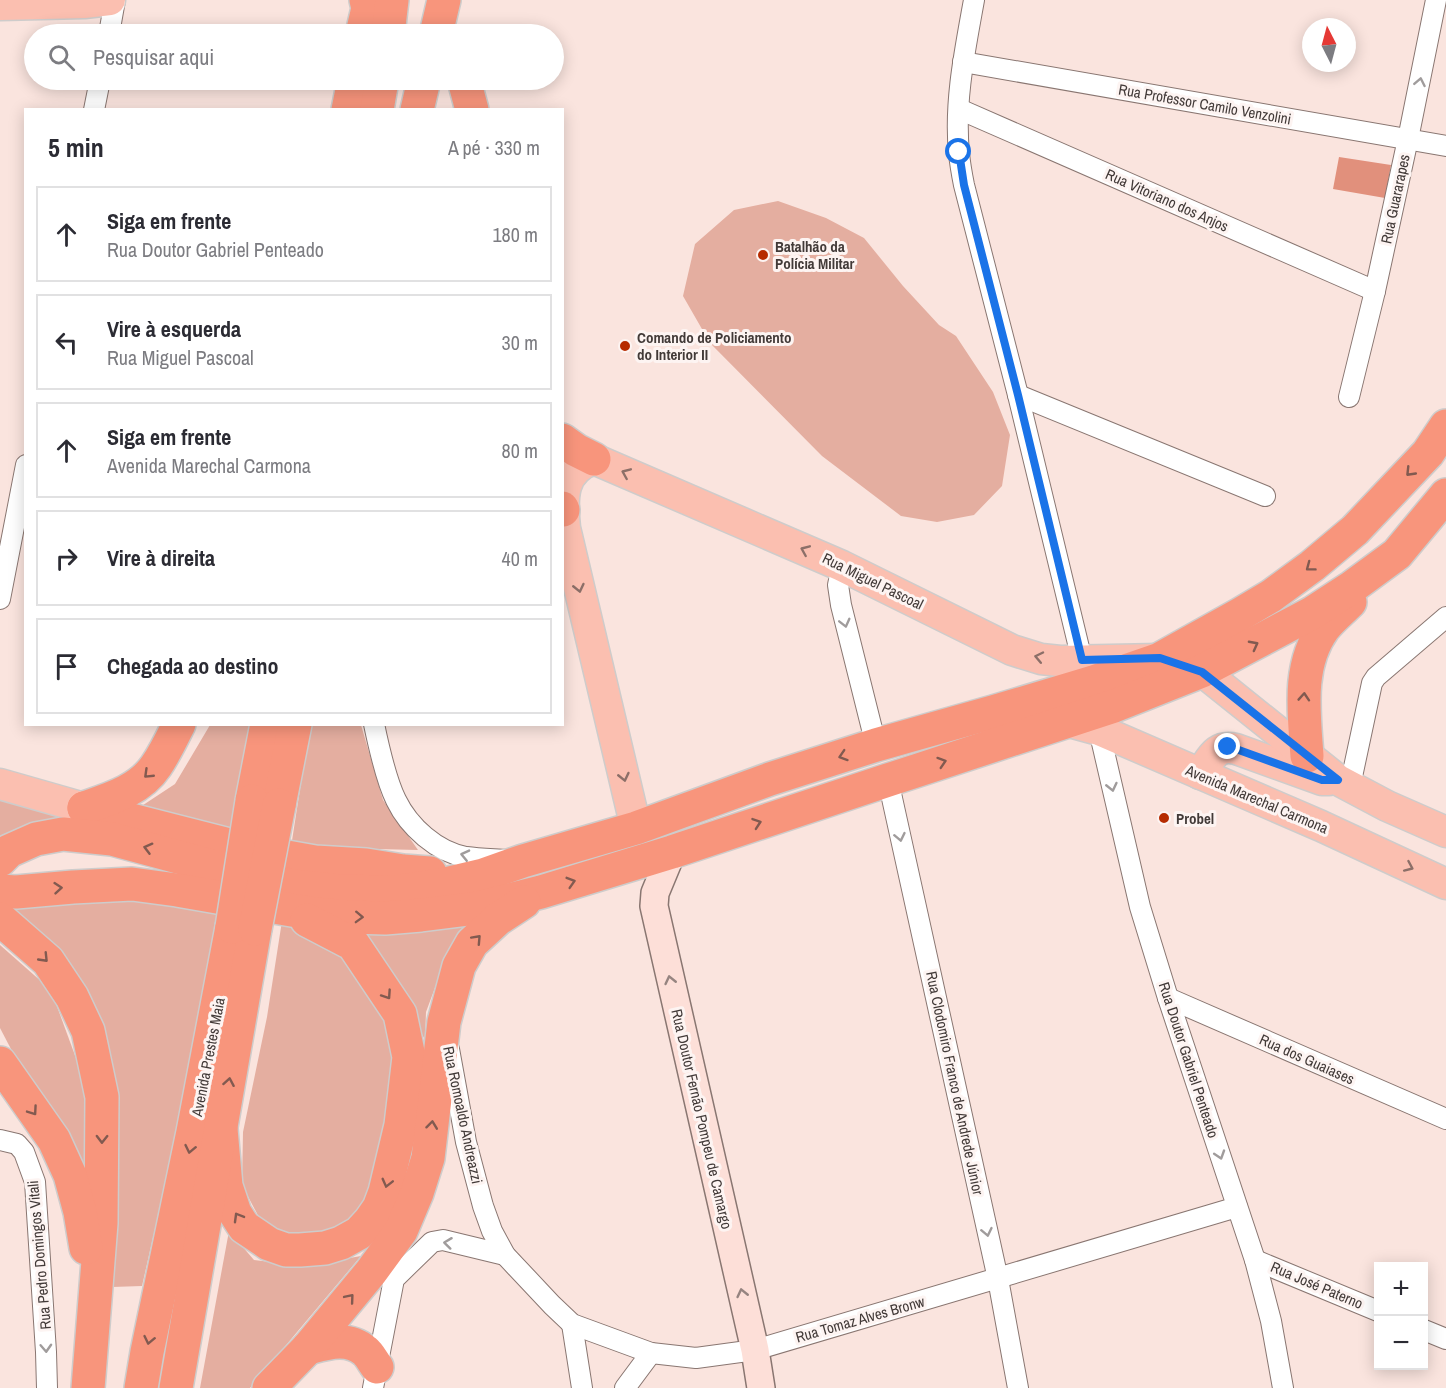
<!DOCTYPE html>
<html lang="pt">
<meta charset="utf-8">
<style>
:root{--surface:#fff;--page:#f2f2f3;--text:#2b2b33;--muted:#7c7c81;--line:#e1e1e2}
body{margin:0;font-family:"Archivo Narrow",sans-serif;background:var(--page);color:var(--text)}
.controls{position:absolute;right:18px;bottom:18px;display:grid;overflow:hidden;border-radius:0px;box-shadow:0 3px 15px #0003}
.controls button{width:54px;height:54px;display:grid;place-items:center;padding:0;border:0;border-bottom:2px solid var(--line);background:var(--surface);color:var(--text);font:30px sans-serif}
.compass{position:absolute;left:1302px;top:18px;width:54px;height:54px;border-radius:50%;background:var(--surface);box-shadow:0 3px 15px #0003;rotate:354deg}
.stop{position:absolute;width:18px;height:18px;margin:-14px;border:4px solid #1a73e8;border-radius:50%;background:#fff}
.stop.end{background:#1a73e8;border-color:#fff;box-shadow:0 2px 6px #0008}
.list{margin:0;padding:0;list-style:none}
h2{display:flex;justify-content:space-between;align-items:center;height:78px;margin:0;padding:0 24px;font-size:26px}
h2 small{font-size:20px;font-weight:400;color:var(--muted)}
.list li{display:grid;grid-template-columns:39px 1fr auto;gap:18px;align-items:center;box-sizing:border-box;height:96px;margin:0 12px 12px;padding:0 12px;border:2px solid var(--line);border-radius:0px}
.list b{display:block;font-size:22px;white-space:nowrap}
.list p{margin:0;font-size:20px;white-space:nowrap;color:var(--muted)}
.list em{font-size:20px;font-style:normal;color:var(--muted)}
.icon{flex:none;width:33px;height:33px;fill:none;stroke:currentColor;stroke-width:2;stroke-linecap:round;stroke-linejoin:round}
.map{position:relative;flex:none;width:1446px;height:1388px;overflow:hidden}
.search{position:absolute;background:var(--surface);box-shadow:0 3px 15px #0003;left:24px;top:24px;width:540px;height:66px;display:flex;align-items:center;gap:15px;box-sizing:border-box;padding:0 21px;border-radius:33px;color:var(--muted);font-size:22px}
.panel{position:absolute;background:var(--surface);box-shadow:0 3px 15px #0003;left:24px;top:108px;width:540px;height:618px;border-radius:0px}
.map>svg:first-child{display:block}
</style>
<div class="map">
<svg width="1446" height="1388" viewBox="0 0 1446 1388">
<rect width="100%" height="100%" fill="#fae4de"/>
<g fill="#e4aea0">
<path d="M778,201L826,218L864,238L903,286L939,325L956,336L993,392L1010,435L1002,486L974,515L937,522L901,516L822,456L710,343L683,296L695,244L734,210Z"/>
<path d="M210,725H251L231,829L131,813L175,784Z"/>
<path d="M310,725H361L383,800L418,850L291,847Z"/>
<path d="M0,798L67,819L14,830L0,842Z"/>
<path d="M122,895L219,910L174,1145L142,1286L112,1287L115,1149L108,1042L80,988L4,906Z"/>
<path d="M282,921L348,952L391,1019L392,1057L387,1111L371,1190L360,1214L340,1229L297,1238L263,1225L242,1185L243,1132L267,1017Z"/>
<path d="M478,922L443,966L426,1012L425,1040L393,977L354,928Z"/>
<path d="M0,945L51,990L84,1080L86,1175L46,1116L0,1028Z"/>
<path d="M229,1231L254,1260L304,1266L361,1256L250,1388H200Z"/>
</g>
<path fill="#e1907c" d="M1339,157L1391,165L1385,198L1333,189Z"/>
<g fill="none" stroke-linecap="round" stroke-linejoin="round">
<g stroke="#897671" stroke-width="22">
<g id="street">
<path d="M974,0C965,50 954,102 959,153C960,164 962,175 964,185L1018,395L1082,660"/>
<path d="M109,34L115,0"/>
<path d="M963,62L1446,146"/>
<path d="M959,109L1375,291"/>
<path d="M94,110L100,80"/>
<path d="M1018,395L1265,496"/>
<path d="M1349,397L1375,291L1408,139L1436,0"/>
<path d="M842,566L838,585L841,605L876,745"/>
<path d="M0,599L26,465"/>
<path d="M374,724C379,748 386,780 396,800C409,827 437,852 466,857C480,859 494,859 508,860"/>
<path d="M1099,730L1140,907L1168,998L1255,1260L1271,1321L1283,1388"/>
<path d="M888,780L998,1279L1018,1388"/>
<path d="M1350,786L1372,683L1376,677L1446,617"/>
<path d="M1168,998L1446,1119"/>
<path d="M449,1049L466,1142L483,1206L492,1231L505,1255L552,1305L572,1324L651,1353L696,1358L755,1350L1237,1207"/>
<path d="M0,1140L17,1144L24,1152L35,1182L46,1352L47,1388"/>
<path d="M1255,1260L1378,1311"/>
<path d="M572,1324L582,1388"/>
<path d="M1424,1330L1446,1339"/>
<path d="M373,1388L394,1279L432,1242L443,1240L505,1255"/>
<path d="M625,1388L651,1353"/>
</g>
</g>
<g stroke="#897671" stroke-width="30">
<path id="secondary" d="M672,852L655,893L654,906L755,1350L761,1388"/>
</g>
<g stroke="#cecccb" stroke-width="33">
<g id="primary">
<path d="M0,5L84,3L110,0"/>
<path d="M1066,721L1099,730L1321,826L1446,884"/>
<path d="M1200,774C1211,759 1215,744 1236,749L1322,780H1329"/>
<path d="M0,784L84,808"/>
<path d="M636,828L565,528C562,498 561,470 594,459L842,566L1012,650L1041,659L1060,661L1160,659L1202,671L1338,780L1387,806L1446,832"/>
</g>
</g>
<g stroke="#cecccb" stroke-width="36">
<g id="highway">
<path d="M362,34L368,8L366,0"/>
<path d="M388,34L392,0"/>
<path d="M436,34L444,0"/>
<path d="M464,80L472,110"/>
<path d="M348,110L354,80"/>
<path d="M377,110L382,80"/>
<path d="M417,110L424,80"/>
<path d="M562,440L576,450L594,459"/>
<path d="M562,508L563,510"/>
<path d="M1307,756C1304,713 1297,665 1324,628C1331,619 1342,610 1350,602"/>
<path d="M252,801L267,724"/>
<path d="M279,805L295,724"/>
<path d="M84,808L253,851L315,862L366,865L403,871L430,873"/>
<path d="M84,808C110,799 140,790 156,766C165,753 172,738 179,724"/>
<path d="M0,860L9,851L36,839L63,834L112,839L204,864L294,886L340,891L393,892L445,884L483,875L523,861L636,828L770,779L876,745L993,712L1093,682L1160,659L1239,615L1271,596L1312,566L1355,530L1428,453L1446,426"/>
<path d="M0,891L16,892L73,887L132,884L177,890L315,914L351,917L385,918L421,915L477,908L541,892L672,852L888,780L1114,706L1202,671L1312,613L1352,587L1397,554L1446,495"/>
<path d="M0,919L48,961L72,997L88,1031L102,1097L101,1223L88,1388"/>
<path d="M0,1063L54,1140L70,1175L80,1212L86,1248"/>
<path d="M221,1129L226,1186L235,1213L244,1227L269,1244L286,1250H300L325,1248L341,1243L359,1233L370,1221L379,1208L385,1192L401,1125L409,1057L400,1014L353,944L307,920"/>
<path d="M308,1348C327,1343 348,1336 365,1351C370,1355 373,1362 377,1367"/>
<path d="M141,1388L147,1352L193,1132L232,927"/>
<path d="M176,1388L255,929"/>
<path d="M269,1388L308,1348L371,1272L401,1231L417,1193L428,1158L444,1022L459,966L472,943L498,919L524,902"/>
</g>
</g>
<use href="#street" stroke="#fff" stroke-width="20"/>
<use href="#secondary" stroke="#fddfd8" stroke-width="27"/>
<use href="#primary" stroke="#fbbfb0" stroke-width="30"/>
<use href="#highway" stroke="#f8957c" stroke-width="33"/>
<g stroke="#cecccb" stroke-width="36" stroke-linecap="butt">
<g id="highway-bridge">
<path d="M232,927L252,801"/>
<path d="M255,929L279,805"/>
</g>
</g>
<use href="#highway-bridge" stroke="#f8957c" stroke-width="33"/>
</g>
<defs><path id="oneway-chevron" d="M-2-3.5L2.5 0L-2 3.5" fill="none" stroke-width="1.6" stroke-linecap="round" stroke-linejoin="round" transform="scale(1.5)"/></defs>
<g stroke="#a09c9c">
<use href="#oneway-chevron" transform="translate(1420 82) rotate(-79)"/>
<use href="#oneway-chevron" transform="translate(845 623) rotate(76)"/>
<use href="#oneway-chevron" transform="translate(1112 787) rotate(77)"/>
<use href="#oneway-chevron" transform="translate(900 837) rotate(78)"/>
<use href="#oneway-chevron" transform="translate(465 855) rotate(-167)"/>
<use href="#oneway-chevron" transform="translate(1220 1155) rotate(72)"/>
<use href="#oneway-chevron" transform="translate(987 1232) rotate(78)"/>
<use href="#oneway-chevron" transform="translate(448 1243) rotate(-173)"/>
<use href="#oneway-chevron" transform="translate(46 1348) rotate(87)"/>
</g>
<g stroke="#825a50">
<use href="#oneway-chevron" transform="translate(1410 472) rotate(134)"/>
<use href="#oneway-chevron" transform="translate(1310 567) rotate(143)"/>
<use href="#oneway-chevron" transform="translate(1254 645) rotate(-28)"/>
<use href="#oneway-chevron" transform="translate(1304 697) rotate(-86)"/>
<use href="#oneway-chevron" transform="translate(843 756) rotate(162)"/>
<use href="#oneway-chevron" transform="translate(942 762) rotate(-18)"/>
<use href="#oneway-chevron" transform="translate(148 774) rotate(136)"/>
<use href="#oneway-chevron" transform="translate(757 823) rotate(-19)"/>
<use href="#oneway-chevron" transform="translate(148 848) rotate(-165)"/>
<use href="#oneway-chevron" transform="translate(571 882) rotate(-17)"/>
<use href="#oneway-chevron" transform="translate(58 888) rotate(-5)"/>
<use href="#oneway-chevron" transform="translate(359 917) rotate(2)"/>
<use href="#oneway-chevron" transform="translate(477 939) rotate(-47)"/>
<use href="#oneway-chevron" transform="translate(44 958) rotate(46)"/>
<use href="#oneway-chevron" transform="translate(387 995) rotate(56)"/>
<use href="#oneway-chevron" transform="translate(229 1082) rotate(-80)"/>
<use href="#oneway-chevron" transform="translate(33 1111) rotate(55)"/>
<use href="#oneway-chevron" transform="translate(432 1125) rotate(-83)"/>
<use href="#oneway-chevron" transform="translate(102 1139) rotate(91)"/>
<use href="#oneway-chevron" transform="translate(190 1149) rotate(102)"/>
<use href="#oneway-chevron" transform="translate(387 1183) rotate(104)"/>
<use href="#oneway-chevron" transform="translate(238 1217) rotate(-120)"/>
<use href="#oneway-chevron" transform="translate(350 1298) rotate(-50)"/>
<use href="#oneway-chevron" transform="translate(149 1340) rotate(102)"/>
</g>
<g stroke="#8c6f68">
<use href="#oneway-chevron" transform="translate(626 473) rotate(-157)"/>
<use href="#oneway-chevron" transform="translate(805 550) rotate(-157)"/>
<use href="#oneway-chevron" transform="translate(579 588) rotate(77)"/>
<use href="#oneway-chevron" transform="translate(1039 657) rotate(-168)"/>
<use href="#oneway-chevron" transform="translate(624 777) rotate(77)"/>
<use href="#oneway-chevron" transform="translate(1409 867) rotate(24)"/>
</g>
<g stroke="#968480">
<use href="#oneway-chevron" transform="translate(670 980) rotate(-103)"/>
<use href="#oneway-chevron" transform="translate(742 1293) rotate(-103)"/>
</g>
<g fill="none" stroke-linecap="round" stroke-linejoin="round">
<path stroke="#1a73e8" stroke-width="8" d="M959,152L964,185L1018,395L1082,660L1160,658L1202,672L1338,780H1322L1236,749L1228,747"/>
</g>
<g fill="#b62b00" stroke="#fdf4f2" stroke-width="2">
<circle cx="763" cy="255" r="6"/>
<circle cx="625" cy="346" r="6"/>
<circle cx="1164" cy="818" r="6"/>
</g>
<g text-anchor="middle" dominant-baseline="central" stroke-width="6" stroke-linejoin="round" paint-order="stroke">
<g font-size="15" fill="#423a38" stroke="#fdf4f2">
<text transform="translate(1205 104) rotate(10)">Rua Professor Camilo Venzolini</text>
<text transform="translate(1395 199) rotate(-78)">Rua Guararapes</text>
<text transform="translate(1167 200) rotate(24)">Rua Vitoriano dos Anjos</text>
<text transform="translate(873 581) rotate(26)">Rua Miguel Pascoal</text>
<text transform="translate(1257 799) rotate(23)">Avenida Marechal Carmona</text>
<text transform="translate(208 1057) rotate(-79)">Avenida Prestes Maia</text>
<text transform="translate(1307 1059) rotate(24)">Rua dos Guaiases</text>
<text transform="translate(1189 1060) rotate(72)">Rua Doutor Gabriel Penteado</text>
<text transform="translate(955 1083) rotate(78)">Rua Clodomiro Franco de Andrede Júnior</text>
<text transform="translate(463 1115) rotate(78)">Rua Romoaldo Andreazzi</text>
<text transform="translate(702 1119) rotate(77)">Rua Doutor Fernão Pompeu de Camargo</text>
<text transform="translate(39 1255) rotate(-95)">Rua Pedro Domingos Vitali</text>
<text transform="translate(1317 1285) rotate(23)">Rua José Paterno</text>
<text transform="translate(860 1319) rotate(-16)">Rua Tomaz Alves Bronw</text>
</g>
<g font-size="15" font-weight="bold" fill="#423a38" stroke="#fdf4f2" text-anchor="start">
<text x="775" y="246">Batalhão da<tspan x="775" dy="17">Polícia Militar</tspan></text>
<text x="637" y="337">Comando de Policiamento<tspan x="637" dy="17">do Interior II</tspan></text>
<text x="1176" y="818">Probel</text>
</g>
</g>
</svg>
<div class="controls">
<button>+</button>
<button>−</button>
</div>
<svg class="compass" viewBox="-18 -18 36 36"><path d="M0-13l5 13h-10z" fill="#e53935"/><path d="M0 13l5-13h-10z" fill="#7c7c81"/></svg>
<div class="stop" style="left:959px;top:152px"></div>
<div class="stop end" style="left:1228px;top:747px"></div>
<div class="search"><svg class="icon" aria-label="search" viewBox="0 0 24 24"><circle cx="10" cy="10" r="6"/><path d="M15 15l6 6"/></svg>Pesquisar aqui</div>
<section class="panel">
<h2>5 min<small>A pé · 330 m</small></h2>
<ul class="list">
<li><svg class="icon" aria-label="ahead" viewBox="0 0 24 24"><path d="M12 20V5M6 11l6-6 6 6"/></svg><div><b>Siga em frente</b><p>Rua Doutor Gabriel Penteado</p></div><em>180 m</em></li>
<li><svg class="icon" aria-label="left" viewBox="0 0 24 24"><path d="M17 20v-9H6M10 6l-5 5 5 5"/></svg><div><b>Vire à esquerda</b><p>Rua Miguel Pascoal</p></div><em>30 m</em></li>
<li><svg class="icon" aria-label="ahead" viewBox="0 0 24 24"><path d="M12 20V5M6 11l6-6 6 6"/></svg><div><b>Siga em frente</b><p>Avenida Marechal Carmona</p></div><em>80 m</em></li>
<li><svg class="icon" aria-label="right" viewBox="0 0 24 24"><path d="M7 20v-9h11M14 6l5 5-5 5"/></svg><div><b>Vire à direita</b></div><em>40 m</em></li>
<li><svg class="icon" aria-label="arrive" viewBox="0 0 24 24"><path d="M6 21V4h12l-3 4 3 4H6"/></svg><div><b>Chegada ao destino</b></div></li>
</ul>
</section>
</div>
